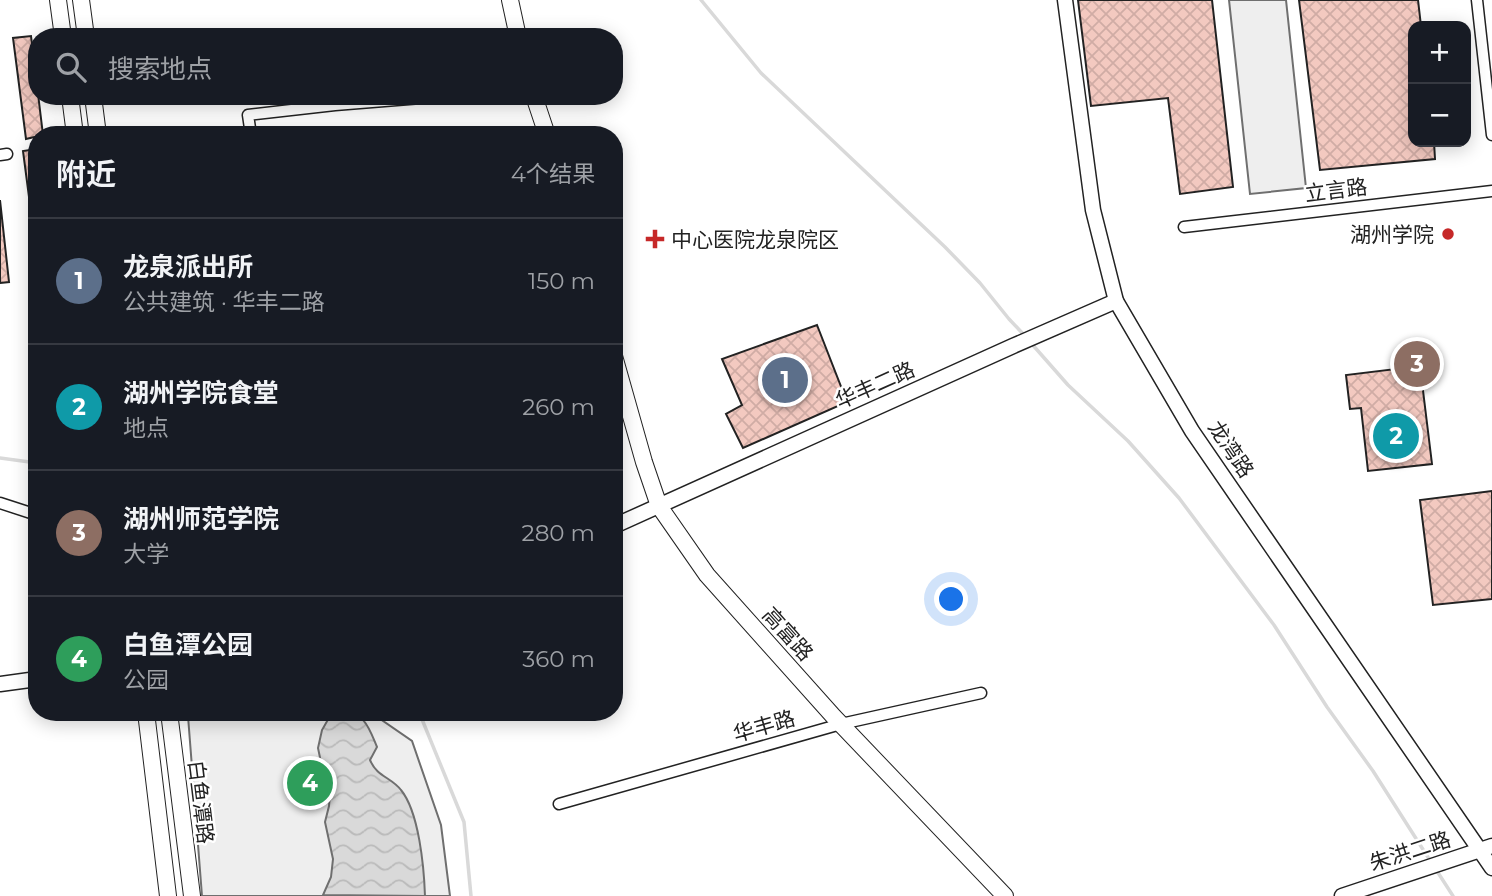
<!DOCTYPE html>
<html lang="zh">
<meta charset="utf-8">
<style>
:root{--surface:#171b24;--page:#20242c;--text:#f1f3f6;--muted:#9ea1a6;--line:#363941;--accent:#c62828}
body{margin:0;font-family:Montserrat,"Noto Sans SC",sans-serif;background:var(--page);color:var(--text)}
.controls{position:absolute;right:21px;top:21px;display:grid;overflow:hidden;border-radius:14px;box-shadow:0 4px 18px #0003}
.controls button{width:63px;height:63px;display:grid;place-items:center;padding:0;border:0;border-bottom:2px solid var(--line);background:var(--surface);color:var(--text);font:35px sans-serif}
.you{position:absolute;left:952px;top:600px;width:24px;height:24px;margin:-18px;border:5px solid #fff;border-radius:50%;background:#1a73e8;box-shadow:0 0 0 10px #1a73e833}
.badge{display:grid;place-items:center;width:46px;height:46px;border-radius:50%;background:var(--accent);color:#fff;font-size:23px;font-weight:700}
.pin{position:absolute;translate:-50% -50%;border:4px solid #fff;box-shadow:0 2px 7px #0006}
.list{margin:0;padding:0;list-style:none}
h2{display:flex;justify-content:space-between;align-items:center;height:91px;margin:0;padding:0 28px;font-size:30px}
h2 small{font-size:23px;font-weight:400;color:var(--muted)}
.list li{display:grid;grid-template-columns:46px 1fr auto;gap:21px;align-items:center;box-sizing:border-box;height:126px;padding:0 28px;border-top:2px solid var(--line)}
.list b{display:block;font-size:26px;white-space:nowrap}
.list p{margin:0;font-size:23px;white-space:nowrap;color:var(--muted)}
.list em{font-size:23px;font-style:normal;color:var(--muted)}
.icon{flex:none;width:38px;height:38px;fill:none;stroke:currentColor;stroke-width:2;stroke-linecap:round;stroke-linejoin:round}
.map{position:relative;flex:none;width:1492px;height:896px;overflow:hidden}
.search{position:absolute;background:var(--surface);box-shadow:0 4px 18px #0003;left:28px;top:28px;width:595px;height:77px;display:flex;align-items:center;gap:18px;box-sizing:border-box;padding:0 24px;border-radius:28px;color:var(--muted);font-size:26px}
.panel{position:absolute;background:var(--surface);box-shadow:0 4px 18px #0003;left:28px;top:126px;width:595px;height:595px;border-radius:28px}
.map>svg:first-child{display:block}
</style>
<div class="map">
<svg width="1492" height="896" viewBox="0 0 1492 896">
<defs>
<pattern id="water-waves" width="16" height="10" patternUnits="userSpaceOnUse" patternTransform="scale(1.75)"><rect width="16" height="10" fill="#d9d9d9"/><path d="M0 5q4-4 8 0t8 0" fill="none" stroke="#bababa"/></pattern>
<pattern id="building-cross-hatch" width="8" height="8" patternUnits="userSpaceOnUse" patternTransform="scale(1.75)"><rect width="8" height="8" fill="#f3c9c0"/><path d="M0 0l8 8M0 8l8-8" fill="none" stroke="#d0aca5"/></pattern>
</defs>
<rect width="100%" height="100%" fill="#fff"/>
<g fill="#eee" stroke="#6f6f6f" stroke-width="2">
<path d="M1229,0H1286L1306,188L1250,194Z"/>
<path d="M190,712H370L412,741L441,825L450,896H202L188,716Z"/>
</g>
<path fill="url(#water-waves)" stroke="#6f6f6f" stroke-width="2" d="M341,712C365,712 369,728 377,747L370,760C377,777 391,777 401,790C419,812 424,867 425,896L323,895L331,877L333,859L325,822L329,806L331,783L323,772L318,748L322,730L330,716Z"/>
<g fill="none" stroke-linecap="round" stroke-linejoin="round">
<g stroke="#d9d9d9" stroke-width="3.5">
<path d="M701,0L761,73L945,247L980,283L1009,319L1026,337"/>
<path d="M1031,343L1068,385L1128,441L1179,498L1274,625L1327,707L1373,771L1431,862"/>
<path d="M0,458L37,463"/>
<path d="M419,712L464,822L471,896"/>
<path d="M1435,868L1453,896"/>
</g>
</g>
<g fill="url(#building-cross-hatch)" stroke="#222" stroke-width="2">
<path d="M1078,0H1212L1233,187L1180,194L1168,98L1091,106Z"/>
<path d="M1299,0H1418L1421,26H1413V142H1434L1435,159L1320,170Z"/>
<path d="M31,36L43,135L26,139L13,38Z"/>
<path d="M37,149V258L23,151Z"/>
<path d="M0,200L9,282L0,283Z"/>
<path d="M817,325L847,402L743,448L726,414L742,405L722,359Z"/>
<path d="M1420,366L1432,464L1368,471L1361,408L1350,409L1346,375Z"/>
<path d="M1492,491V599L1433,605L1420,500Z"/>
</g>
<g fill="none" stroke-linecap="round" stroke-linejoin="round">
<g stroke="#222" stroke-width="13">
<g id="minor">
<path d="M1477,0L1492,135"/>
<path d="M251,135L248,115L335,105L446,96"/>
<path d="M0,155L7,154"/>
<path d="M1184,227L1492,191"/>
<path d="M0,503L37,515"/>
<path d="M559,804L841,724L981,693"/>
</g>
</g>
<g stroke="#222" stroke-width="17">
<g id="tertiary">
<path d="M1065,0L1093,210L1116,301L1192,431L1492,868"/>
<path d="M614,526L1013,346L1116,301"/>
<path d="M0,684L37,679"/>
<path d="M1342,896L1492,846"/>
</g>
</g>
<g stroke="#222" stroke-width="18">
<g id="secondary">
<path d="M58,0L63,37"/>
<path d="M81,0L86,37"/>
<path d="M510,0L518,37"/>
<path d="M70,96L75,135"/>
<path d="M93,96L98,135"/>
<path d="M534,96L547,135"/>
<path d="M614,356L644,462L659,506L707,575L834,717L1005,896"/>
<path d="M146,712L168,896"/>
<path d="M169,712L192,896"/>
</g>
</g>
<use href="#minor" stroke="#fff" stroke-width="10"/>
<use href="#tertiary" stroke="#fff" stroke-width="14"/>
<use href="#secondary" stroke="#fff" stroke-width="16"/>
</g>
<g fill="#c62828" stroke="#fff" stroke-width="2.5">
<circle cx="1448" cy="234" r="7"/>
<path d="M651.5 228.5h7v7h7v7h-7v7h-7v-7h-7v-7h7z"/>
</g>
<g text-anchor="middle" dominant-baseline="central" stroke-width="5" stroke-linejoin="round" paint-order="stroke">
<g font-size="21" fill="#222" stroke="#fff">
<text transform="translate(1336 190) rotate(-7)">立言路</text>
<text transform="translate(875 385) rotate(-24)">华丰二路</text>
<text transform="translate(1231 449) rotate(56)">龙湾路</text>
<text transform="translate(788 634) rotate(48)">高富路</text>
<text transform="translate(764 726) rotate(-16)">华丰路</text>
<text transform="translate(201 802) rotate(83)">白鱼潭路</text>
<text transform="translate(1410 851) rotate(-18)">朱洪二路</text>
</g>
<g font-size="21" fill="#222" stroke="#fff" text-anchor="end">
<text x="1434" y="234">湖州学院</text>
<text x="671" y="239" text-anchor="start">中心医院龙泉院区</text>
</g>
</g>
</svg>
<div class="controls">
<button>+</button>
<button>−</button>
</div>
<div class="you"></div>
<div class="pin badge" style="left:785px;top:380px;background:#5c6f8a">1</div>
<div class="pin badge" style="left:1396px;top:436px;background:#0f9aa8">2</div>
<div class="pin badge" style="left:1417px;top:364px;background:#8d6e63">3</div>
<div class="pin badge" style="left:310px;top:783px;background:#2e9e5b">4</div>
<div class="search"><svg class="icon" aria-label="search" viewBox="0 0 24 24"><circle cx="10" cy="10" r="6"/><path d="M15 15l6 6"/></svg>搜索地点</div>
<section class="panel">
<h2>附近<small>4个结果</small></h2>
<ul class="list">
<li><span class="badge" style="background:#5c6f8a">1</span><div><b>龙泉派出所</b><p>公共建筑 · 华丰二路</p></div><em>150 m</em></li>
<li><span class="badge" style="background:#0f9aa8">2</span><div><b>湖州学院食堂</b><p>地点</p></div><em>260 m</em></li>
<li><span class="badge" style="background:#8d6e63">3</span><div><b>湖州师范学院</b><p>大学</p></div><em>280 m</em></li>
<li><span class="badge" style="background:#2e9e5b">4</span><div><b>白鱼潭公园</b><p>公园</p></div><em>360 m</em></li>
</ul>
</section>
</div>
